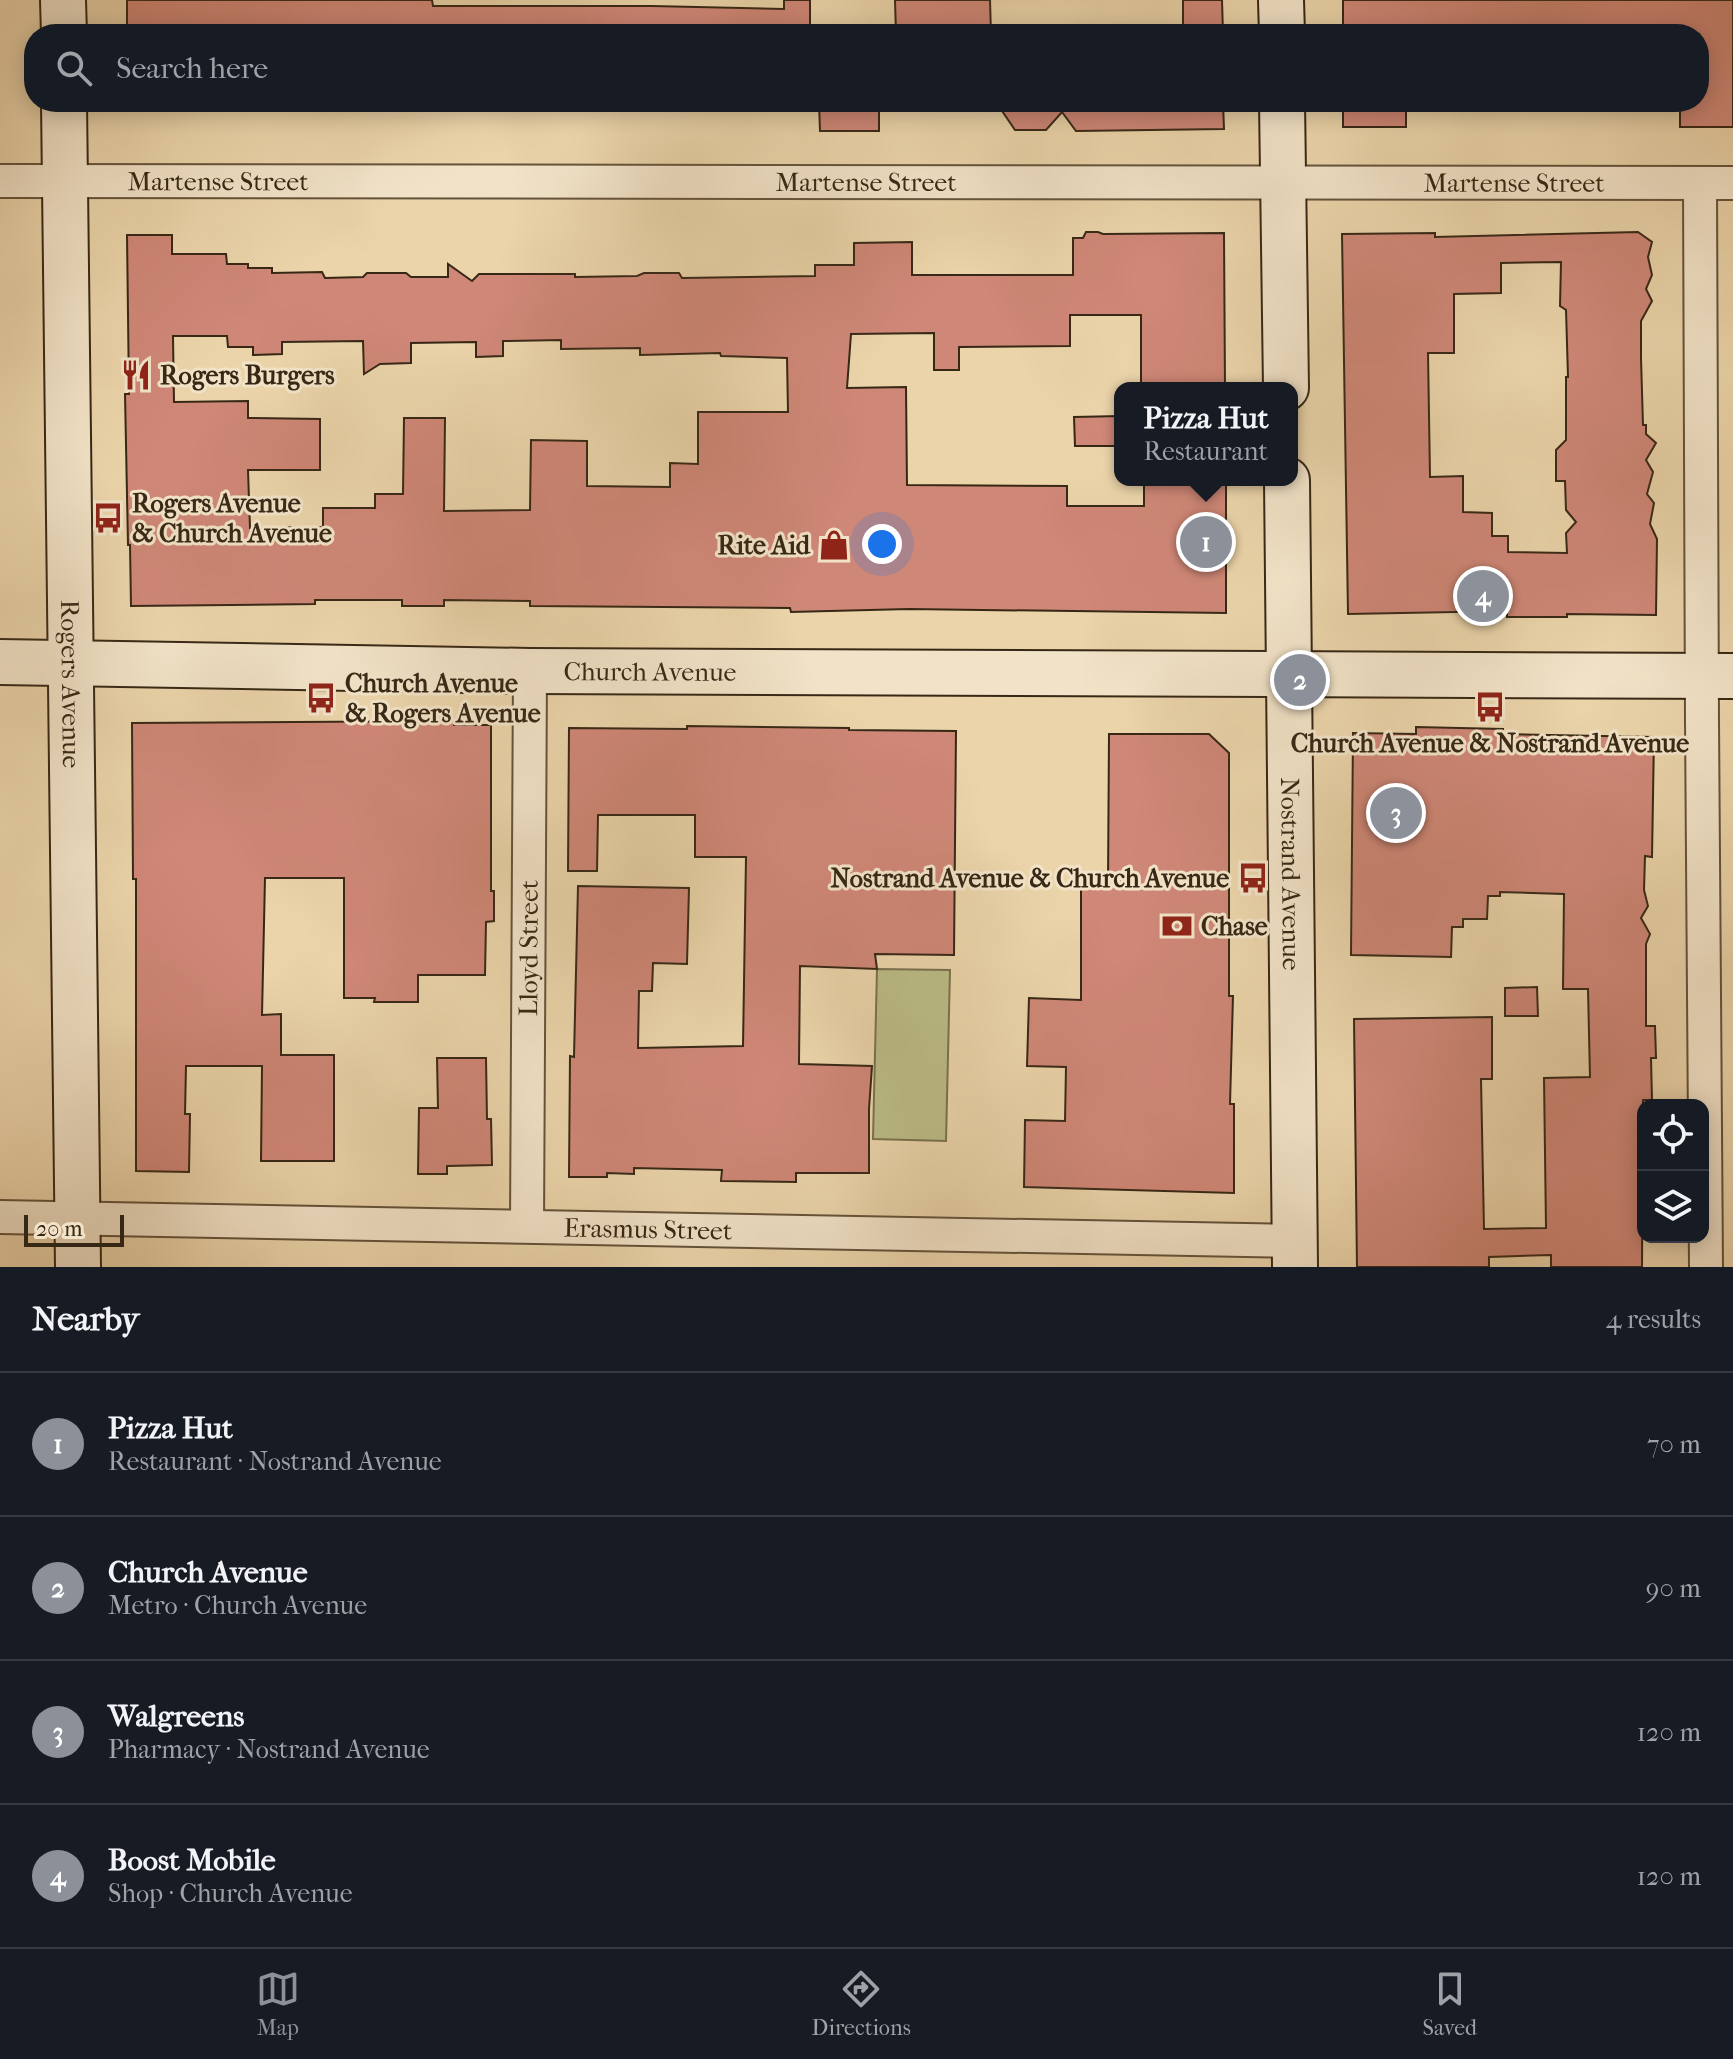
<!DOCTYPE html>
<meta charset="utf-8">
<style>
:root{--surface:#171b24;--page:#20242c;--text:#f1f3f6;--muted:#9ea1a6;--line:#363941;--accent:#8c9099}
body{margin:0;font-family:"IM FELL French Canon",serif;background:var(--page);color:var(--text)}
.controls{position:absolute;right:24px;bottom:24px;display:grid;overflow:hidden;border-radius:16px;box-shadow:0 4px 20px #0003}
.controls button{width:72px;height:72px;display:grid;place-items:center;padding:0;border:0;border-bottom:2px solid var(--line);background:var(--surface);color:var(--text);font:40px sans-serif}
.scale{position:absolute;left:24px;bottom:20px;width:100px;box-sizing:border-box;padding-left:8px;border:4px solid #372816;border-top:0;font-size:22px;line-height:28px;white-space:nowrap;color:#372816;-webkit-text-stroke:6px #f2e3c8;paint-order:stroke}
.you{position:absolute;left:882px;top:544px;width:28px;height:28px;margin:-20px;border:6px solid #fff;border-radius:50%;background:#1a73e8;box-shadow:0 0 0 12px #1a73e833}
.badge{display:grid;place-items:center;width:52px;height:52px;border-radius:50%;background:var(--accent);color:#fff;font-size:26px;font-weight:700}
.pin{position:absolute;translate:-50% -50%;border:4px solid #fff;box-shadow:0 2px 8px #0006}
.popup{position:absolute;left:1114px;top:382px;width:184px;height:104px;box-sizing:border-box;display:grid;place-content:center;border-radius:16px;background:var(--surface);filter:drop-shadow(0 2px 6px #0005);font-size:26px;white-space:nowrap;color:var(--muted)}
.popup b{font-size:30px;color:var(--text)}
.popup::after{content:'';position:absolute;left:50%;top:100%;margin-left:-16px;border:16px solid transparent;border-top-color:var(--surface)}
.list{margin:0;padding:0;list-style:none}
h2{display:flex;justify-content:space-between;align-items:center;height:104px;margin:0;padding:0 32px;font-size:34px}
h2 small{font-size:26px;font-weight:400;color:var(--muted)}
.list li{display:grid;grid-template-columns:52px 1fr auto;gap:24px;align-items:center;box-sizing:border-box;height:144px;padding:0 32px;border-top:2px solid var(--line)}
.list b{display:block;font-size:30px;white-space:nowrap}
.list p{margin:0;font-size:26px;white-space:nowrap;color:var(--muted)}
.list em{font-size:26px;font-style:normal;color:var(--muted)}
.icon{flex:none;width:44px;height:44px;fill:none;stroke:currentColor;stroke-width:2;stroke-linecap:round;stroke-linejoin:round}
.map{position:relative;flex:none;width:1733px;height:1267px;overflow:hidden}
.search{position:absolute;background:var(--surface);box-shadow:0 4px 20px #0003;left:24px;right:24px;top:24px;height:88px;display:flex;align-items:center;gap:20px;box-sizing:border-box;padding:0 28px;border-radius:32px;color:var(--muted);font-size:30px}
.sheet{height:680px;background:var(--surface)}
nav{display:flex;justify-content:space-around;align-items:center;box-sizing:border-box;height:112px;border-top:2px solid var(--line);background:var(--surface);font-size:22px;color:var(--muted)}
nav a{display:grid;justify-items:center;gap:4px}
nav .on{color:var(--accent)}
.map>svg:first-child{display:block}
</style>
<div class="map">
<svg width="1733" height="1267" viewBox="0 0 1733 1267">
<rect width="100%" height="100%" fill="#ebd4aa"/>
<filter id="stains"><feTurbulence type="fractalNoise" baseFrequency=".0025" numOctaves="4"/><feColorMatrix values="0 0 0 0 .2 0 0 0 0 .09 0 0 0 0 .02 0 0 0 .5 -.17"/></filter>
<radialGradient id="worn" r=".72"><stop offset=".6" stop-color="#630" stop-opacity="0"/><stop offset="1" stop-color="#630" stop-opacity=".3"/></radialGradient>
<path fill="#bbbc86" stroke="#79724e" stroke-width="2" d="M877,969L950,970L946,1141L873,1139Z"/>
<g fill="#cf8777" stroke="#372816" stroke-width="2" fill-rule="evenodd">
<path d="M127,0H432L433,6H652L784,9V0H810V34H127Z"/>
<path d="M895,0H990L991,34H896Z"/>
<path d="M1183,0H1222L1223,34H1183Z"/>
<path d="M1343,0H1733V127H1680V102H1699V34H1343Z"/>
<path d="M819,102H879V131H820Z"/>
<path d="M996,102H1223L1224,129L1076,131L1062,112L1046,130H1015Z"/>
<rect x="1343" y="102" width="63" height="25"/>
<path d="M1086,232H1098L1103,234L1224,233L1225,388H1141V315H1070V346L959,347V370H934V333L851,334L847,388L906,387L907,485L1067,486V506H1144V480H1226V613L909,609L791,612L790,608L530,606V601L444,600V606H402V600H315V604L131,606L130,545H128L125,394H129L127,235H172V254H226L227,264H248V268H272V273L322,272L325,278L363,277L367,273H406L411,277H448V264L472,281L479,274H575V277L637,276L644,273H679L682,278L815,276V265H854V243L912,242V275H1073V238H1083ZM173,336H227L228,347H253V355L282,354V342L363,341L364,374L380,364L411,363V343L476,342V357L503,356V341L561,340V349L640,348V355L720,353L721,356L787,358L788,412H698V464L670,463V487L587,486V441L531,440L530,510L444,511L445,418H404L403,494H375V508H323V527L250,528L248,470H320V419L248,418V401L174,402Z"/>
<path d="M1638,232L1652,242L1648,257L1652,275L1646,289L1652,301L1641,321V358L1643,425H1646V434L1656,443L1646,460L1653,472L1647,494L1654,503L1650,524L1657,539L1656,615L1567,614V617H1507V612H1456L1348,614L1342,234L1435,233V237ZM1561,262L1560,306L1566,310L1568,377H1566V440L1556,450V481H1565L1566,510L1576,522L1566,533L1567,553L1508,552V536H1492V513L1463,512V476L1430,477L1428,353H1454V294L1501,293V263Z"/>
<path d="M1120,416V446H1075L1074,417Z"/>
<path d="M454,721V725H491V891H494V921L486,922L485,975H418V1002H374L375,998H344V878H265L262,1015L281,1014V1055H334V1161H261L262,1066H186L185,1114H190L189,1172L136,1171V879H133L132,723Z"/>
<path d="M687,726L849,728V730L956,731L954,955L875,954L877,969L800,966L799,1064L872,1066L869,1109V1173H796V1182L721,1181L722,1170L634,1168V1174L607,1173V1177H569L570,1056L574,1057L578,886L689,888L687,964L653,963L652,991H639L638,1048L743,1046L746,857H695V815H598L597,871H568L569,728L687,729Z"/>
<path d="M1416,727L1503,729V734L1654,737L1652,857L1645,856L1644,890L1648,906L1641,918L1650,934L1646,944V1026H1655L1656,1058H1651L1652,1100H1643L1642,1267H1551V1255L1489,1257V1267H1357L1354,1019L1492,1017V1079H1481L1484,1229L1546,1228L1544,1078L1590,1077L1588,989H1563L1564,894L1500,892V896H1488L1487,919H1463V927H1452L1451,957L1351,955L1353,733L1416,734Z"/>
<path d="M1109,734H1209L1229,753V996H1233L1230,1104H1234V1193L1024,1187L1025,1120L1065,1121L1066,1067L1027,1066L1029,998L1081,1000V884H1108Z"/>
<path d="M1537,987L1538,1016H1505V988Z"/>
<path d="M437,1058H486L487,1119H491L492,1165L447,1166V1174H418L419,1108H438Z"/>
</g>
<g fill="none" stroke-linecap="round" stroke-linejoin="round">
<g stroke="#64533b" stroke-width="36">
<g id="minor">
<path id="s1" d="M0,181L1733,183"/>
<path d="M1700,183L1702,721L1706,1267"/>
<path id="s2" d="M0,1217L1294,1241"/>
<path id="s3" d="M527,1226L530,671"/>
</g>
</g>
<g stroke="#372816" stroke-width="48">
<g id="secondary">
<path d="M63,0L64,34"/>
<path d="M1281,0L1282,34"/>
<path id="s4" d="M64,102L78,1267"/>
<path d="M1282,102L1286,388"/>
<path id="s5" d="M1287,480L1295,1267"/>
<path id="s6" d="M0,662L530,671L1733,676"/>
</g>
</g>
<use href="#minor" stroke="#f2e3c8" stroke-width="32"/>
<use href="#secondary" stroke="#f2e3c8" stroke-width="44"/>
</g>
<defs>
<g id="restaurant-bare" transform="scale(2.4)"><path d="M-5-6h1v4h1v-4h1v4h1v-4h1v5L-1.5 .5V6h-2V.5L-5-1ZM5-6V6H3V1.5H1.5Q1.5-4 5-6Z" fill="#8f2418" stroke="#f2e3c8" stroke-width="2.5" paint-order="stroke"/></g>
<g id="bus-bare" transform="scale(2.4)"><path d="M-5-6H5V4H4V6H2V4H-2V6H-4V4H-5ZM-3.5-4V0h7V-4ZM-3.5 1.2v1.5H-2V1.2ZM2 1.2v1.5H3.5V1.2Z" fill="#8f2418" stroke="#f2e3c8" stroke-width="2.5" paint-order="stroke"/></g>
<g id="shop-bare" transform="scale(2.4)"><path d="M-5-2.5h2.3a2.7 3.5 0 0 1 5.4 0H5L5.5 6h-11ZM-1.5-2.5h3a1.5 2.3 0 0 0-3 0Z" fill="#8f2418" stroke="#f2e3c8" stroke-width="2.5" paint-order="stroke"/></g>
<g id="bank-bare" transform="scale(2.4)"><path d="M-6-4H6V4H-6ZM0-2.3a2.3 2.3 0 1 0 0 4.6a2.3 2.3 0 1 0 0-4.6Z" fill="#8f2418" stroke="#f2e3c8" stroke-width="2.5" paint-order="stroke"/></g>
</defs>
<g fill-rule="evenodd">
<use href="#restaurant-bare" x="136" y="375"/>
<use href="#bus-bare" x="108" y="518"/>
<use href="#shop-bare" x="834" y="545"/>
<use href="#bus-bare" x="321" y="698"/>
<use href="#bus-bare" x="1490" y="707"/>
<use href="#bus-bare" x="1253" y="878"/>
<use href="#bank-bare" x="1177" y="926"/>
</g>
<g text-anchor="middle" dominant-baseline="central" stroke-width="6" stroke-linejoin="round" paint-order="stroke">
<g font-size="26" fill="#372816" stroke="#f2e3c8">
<text stroke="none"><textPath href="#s1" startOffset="218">Martense Street</textPath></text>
<text stroke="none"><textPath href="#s1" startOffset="866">Martense Street</textPath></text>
<text stroke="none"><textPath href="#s1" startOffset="1514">Martense Street</textPath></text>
<text stroke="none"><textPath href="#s6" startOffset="650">Church Avenue</textPath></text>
<text stroke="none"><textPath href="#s4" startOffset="582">Rogers Avenue</textPath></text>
<text stroke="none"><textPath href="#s5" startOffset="394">Nostrand Avenue</textPath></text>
<text stroke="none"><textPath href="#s3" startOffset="278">Lloyd Street</textPath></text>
<text stroke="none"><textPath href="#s2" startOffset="648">Erasmus Street</textPath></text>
</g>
<g font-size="26" font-weight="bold" fill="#372816" stroke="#f2e3c8" text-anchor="start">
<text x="160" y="375">Rogers Burgers</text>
<text x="132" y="503">Rogers Avenue<tspan x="132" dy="30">&amp; Church Avenue</tspan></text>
<text x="810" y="545" text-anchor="end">Rite Aid</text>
<text x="345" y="683">Church Avenue<tspan x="345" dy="30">&amp; Rogers Avenue</tspan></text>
<text x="1490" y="743" text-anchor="middle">Church Avenue &amp; Nostrand Avenue</text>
<text x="1229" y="878" text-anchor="end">Nostrand Avenue &amp; Church Avenue</text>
<text x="1201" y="926">Chase</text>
</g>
</g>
<rect width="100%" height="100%" filter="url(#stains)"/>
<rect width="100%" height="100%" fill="url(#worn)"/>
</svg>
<div class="controls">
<button><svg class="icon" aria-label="locate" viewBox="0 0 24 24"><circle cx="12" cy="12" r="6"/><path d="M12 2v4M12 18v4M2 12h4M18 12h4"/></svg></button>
<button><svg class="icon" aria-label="layers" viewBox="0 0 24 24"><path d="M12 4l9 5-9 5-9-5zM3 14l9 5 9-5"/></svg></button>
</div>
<div class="scale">20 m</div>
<div class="you"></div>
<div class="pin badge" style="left:1206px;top:542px">1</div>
<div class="popup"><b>Pizza Hut</b>Restaurant</div>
<div class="pin badge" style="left:1300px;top:680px">2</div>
<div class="pin badge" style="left:1396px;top:813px">3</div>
<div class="pin badge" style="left:1483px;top:596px">4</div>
<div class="search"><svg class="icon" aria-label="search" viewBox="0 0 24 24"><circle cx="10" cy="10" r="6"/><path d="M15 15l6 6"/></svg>Search here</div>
</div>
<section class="sheet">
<h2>Nearby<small>4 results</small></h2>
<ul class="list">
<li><span class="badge">1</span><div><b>Pizza Hut</b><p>Restaurant · Nostrand Avenue</p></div><em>70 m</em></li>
<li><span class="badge">2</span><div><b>Church Avenue</b><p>Metro · Church Avenue</p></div><em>90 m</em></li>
<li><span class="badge">3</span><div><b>Walgreens</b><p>Pharmacy · Nostrand Avenue</p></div><em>120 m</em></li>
<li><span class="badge">4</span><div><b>Boost Mobile</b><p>Shop · Church Avenue</p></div><em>120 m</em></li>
</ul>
</section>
<nav>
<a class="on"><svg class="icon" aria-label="map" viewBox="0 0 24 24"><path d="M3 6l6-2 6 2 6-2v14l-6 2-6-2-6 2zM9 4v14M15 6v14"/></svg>Map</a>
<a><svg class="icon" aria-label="directions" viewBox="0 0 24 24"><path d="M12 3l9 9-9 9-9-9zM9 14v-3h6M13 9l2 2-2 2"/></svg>Directions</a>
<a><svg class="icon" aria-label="saved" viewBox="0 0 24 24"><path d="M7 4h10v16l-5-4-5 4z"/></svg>Saved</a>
</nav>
